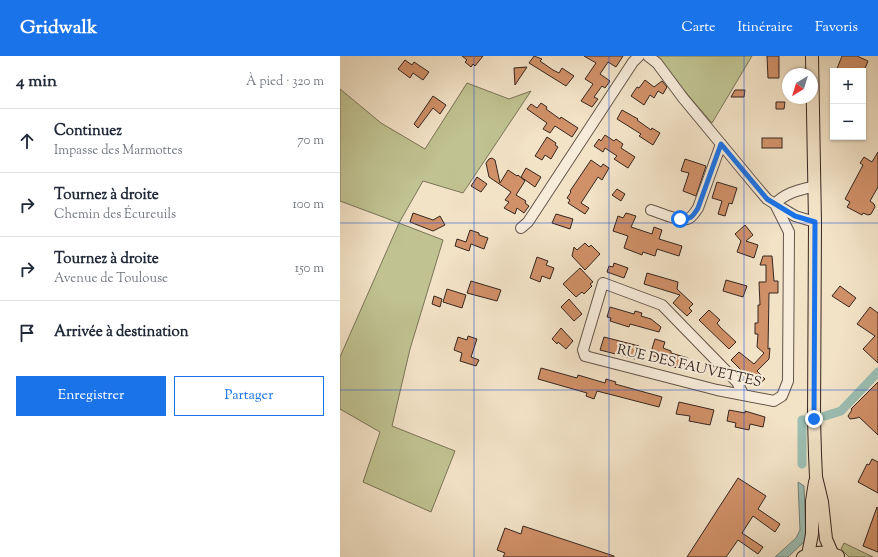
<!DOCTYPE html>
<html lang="fr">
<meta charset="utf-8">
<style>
:root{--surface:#fff;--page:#f2f2f3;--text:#1f2937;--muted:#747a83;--line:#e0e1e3;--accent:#1a73e8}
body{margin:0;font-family:"Sorts Mill Goudy",serif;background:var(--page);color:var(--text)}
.controls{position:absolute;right:12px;top:12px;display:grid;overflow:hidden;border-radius:0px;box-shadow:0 1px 3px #0004}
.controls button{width:36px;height:36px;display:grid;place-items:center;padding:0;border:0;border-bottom:1px solid var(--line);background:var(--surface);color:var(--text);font:20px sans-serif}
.compass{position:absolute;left:442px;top:12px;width:36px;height:36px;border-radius:50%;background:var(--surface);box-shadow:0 1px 3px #0004;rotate:218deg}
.stop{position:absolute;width:12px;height:12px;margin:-9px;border:3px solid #1a73e8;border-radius:50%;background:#fff}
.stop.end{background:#1a73e8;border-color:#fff;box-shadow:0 1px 4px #0008}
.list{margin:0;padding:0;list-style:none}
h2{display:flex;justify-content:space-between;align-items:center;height:52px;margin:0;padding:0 16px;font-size:17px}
h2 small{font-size:13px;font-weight:400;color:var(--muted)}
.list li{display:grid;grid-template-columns:26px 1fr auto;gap:12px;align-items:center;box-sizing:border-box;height:64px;padding:0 16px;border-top:1px solid var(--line)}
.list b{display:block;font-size:15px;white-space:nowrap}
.list p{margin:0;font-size:13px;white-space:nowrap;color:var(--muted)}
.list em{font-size:13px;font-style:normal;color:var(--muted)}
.actions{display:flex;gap:8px;padding:12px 16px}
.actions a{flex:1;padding:9px 0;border:1px solid var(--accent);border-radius:0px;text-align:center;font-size:14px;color:var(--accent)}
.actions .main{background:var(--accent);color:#fff}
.icon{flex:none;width:22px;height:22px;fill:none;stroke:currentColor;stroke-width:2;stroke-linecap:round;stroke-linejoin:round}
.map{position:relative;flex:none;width:538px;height:501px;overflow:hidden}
header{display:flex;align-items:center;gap:24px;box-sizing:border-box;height:56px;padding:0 20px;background:var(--accent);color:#fff}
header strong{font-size:19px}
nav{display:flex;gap:22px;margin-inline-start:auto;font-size:14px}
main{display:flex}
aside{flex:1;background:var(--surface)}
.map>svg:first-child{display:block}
</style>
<header>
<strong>Gridwalk</strong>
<nav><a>Carte</a><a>Itinéraire</a><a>Favoris</a></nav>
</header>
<main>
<aside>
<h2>4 min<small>À pied · 320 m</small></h2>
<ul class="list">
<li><svg class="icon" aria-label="ahead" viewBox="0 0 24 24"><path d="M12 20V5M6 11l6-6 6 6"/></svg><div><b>Continuez</b><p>Impasse des Marmottes</p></div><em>70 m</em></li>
<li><svg class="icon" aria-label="right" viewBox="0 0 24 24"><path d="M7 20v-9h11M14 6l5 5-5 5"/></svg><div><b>Tournez à droite</b><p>Chemin des Écureuils</p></div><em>100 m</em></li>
<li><svg class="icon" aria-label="right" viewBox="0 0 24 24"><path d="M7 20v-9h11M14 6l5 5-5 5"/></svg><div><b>Tournez à droite</b><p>Avenue de Toulouse</p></div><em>150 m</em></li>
<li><svg class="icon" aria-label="arrive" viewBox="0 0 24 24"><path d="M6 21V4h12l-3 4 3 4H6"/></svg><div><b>Arrivée à destination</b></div></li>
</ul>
<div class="actions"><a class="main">Enregistrer</a><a>Partager</a></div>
</aside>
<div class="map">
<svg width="538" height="501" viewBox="0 0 538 501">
<rect width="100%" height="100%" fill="#f2e2c6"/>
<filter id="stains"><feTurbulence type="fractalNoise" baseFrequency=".005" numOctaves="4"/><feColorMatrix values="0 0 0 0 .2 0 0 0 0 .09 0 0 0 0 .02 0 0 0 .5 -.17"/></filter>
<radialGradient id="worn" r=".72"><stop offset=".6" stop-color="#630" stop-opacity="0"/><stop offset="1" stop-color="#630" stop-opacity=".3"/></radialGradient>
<g fill="#c0c291" stroke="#7a7458">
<path d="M317,0H412L372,67L324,11Z"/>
<path d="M127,27L169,43L191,35L123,137L83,125L59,167L103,184L70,293L52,370L115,395L91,456L23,426L40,376L0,353V301L59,167L0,145V33L41,67L85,93Z"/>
<path d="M504,487L533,501H509L501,493Z"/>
</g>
<path fill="#9cbeb2" stroke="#738178" d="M458,426L464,430L466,484L448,501H435L456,482L460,474Z"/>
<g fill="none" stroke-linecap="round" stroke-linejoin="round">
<g stroke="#9cbeb2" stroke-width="9">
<path d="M485,360L501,355L538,316"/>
<path d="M462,408V364H464"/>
</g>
</g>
<g fill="#d09068" stroke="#352620">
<path d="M122,0H143L135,10L133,8L131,11L125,6L127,4Z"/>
<path d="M194,0L202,3L200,5L213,14L219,17L222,12L234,20L226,30L189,7Z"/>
<path d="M244,0H283L276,11L268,6L260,18L270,25L265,32L262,30L254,41L258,43L252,51L241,45L253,28L245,23L256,7Z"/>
<path d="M427,0H439V22H428Z"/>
<path d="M502,0H517L528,5L524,15H496Z"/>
<path d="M65,4L72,9L74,6L89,16L83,24L73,17L70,22L58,13Z"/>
<path d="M187,11L175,29L174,12Z"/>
<path d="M305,24L314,31L322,25L327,31L323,38L318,35L314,42L310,39L304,49L291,40L297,31L299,32Z"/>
<path d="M395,34H405L404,41H391Z"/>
<path d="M93,40L106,49L100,58L93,52L78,72L74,68Z"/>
<path d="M436,46H445L444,53H436Z"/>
<path d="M201,47L207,51L206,53L220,63L221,61L238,72L232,81L215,70L210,77L203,73L207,67L187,53L191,48L197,52Z"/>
<path d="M282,54L298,63L297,64L311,74L312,72L320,77L313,89L299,80L301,78L277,63Z"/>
<path d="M265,79L274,85L276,83L283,88L281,92L295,101L288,112L274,103L277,100L265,92L263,96L254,90L259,83L261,85Z"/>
<path d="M207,81L216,87L215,89L218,91L211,103L205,99L202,104L195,100Z"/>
<rect x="422" y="82" width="20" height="10"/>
<path d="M538,96V131L530,145L534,148L535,151L531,158L528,159L523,157L522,159L507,151L510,146L505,143L523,109L520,107L524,101L532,106Z"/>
<path d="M152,102L155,104L160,127L168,114L177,120L178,119L185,125L176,139L186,145L185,147L189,150L184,157L177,152L175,158L164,152L169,146L165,144L171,136L149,121L146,107L149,103Z"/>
<path d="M345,103L366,110L356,140L343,135L349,117L341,115Z"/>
<path d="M251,104L261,111L263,108L269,112L262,124L258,121L241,147L249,152L245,158L228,147L230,144L227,142L231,136L230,135Z"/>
<path d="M186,112L201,121L195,131L181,121Z"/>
<path d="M137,121L147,128L141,136L131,130Z"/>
<path d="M377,126L397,132L392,148L389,147L385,160L378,158L382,145L372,142Z"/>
<path d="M277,133L285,138L281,145L272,139Z"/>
<path d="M73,157L93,164L100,160L105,169L93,175L70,166Z"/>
<path d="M286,157L296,160L291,171L312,178L314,171L322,174L319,183L342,190L339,200L317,193L315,200L303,196L302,199L284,192L288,180L273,175L278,160L283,162Z"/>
<path d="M216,158L233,163L230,173L212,167Z"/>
<path d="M405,169L413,179L406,185L418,189L414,202L397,196L401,185L395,178Z"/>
<path d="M130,174L139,177V179L148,182L144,193L131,188L129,195L115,190L117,183L126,186Z"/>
<path d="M245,187L249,191L251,189L260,198L245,214L232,200L234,191L237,194Z"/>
<path d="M423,200H432L434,225H438V237H429L428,293L430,292L429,303L417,315L425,323L417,330L391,304L399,296L414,308L424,297L417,291L418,278H415V267H418V249H420L419,226H426V209H420Z"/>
<path d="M197,201L208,205L206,209L214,212L210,223L202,220L200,226L190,222Z"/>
<path d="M274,207L288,212L284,222L267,216L269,210L273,211Z"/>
<path d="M240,212L253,226L250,228L252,230L244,238L242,236L236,241L223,228Z"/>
<path d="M307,217L338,226L337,233L353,248L349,252L352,255L347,260L333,247L340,239L304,228Z"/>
<path d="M386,224L407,230L403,241L383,235Z"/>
<path d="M131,225L161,234L157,245L127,237Z"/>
<path d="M500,230L516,242L509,251L492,240Z"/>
<path d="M107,233L126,239L122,252L103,246Z"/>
<path d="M94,240L102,243L100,251L92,248Z"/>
<path d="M229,243L242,258L234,265L221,251Z"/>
<path d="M270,251L294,258L295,255L302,257L301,260L311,263L321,271L319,276L290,268L289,271L270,265L271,262L267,261Z"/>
<path d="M530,251L538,257V307L523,293L535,280L517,268Z"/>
<path d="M369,254L380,264L377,267L380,271L396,286L389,293L359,264Z"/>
<path d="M221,272L233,285L226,293L218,286L217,288L212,283Z"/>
<path d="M128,280L137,283L131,301L139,304L136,310L120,305L122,297L114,294L118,281L127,284Z"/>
<path d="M264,281L299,290L295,303L260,294Z"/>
<path d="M315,283L325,286L323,292L331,295V297L348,302L345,314L323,308L324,303L310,299Z"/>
<path d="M201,312L237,322L238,319L265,327L266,323L276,326L275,328L322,341L319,351L257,335L254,343L246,340L247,337L198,323Z"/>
<path d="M538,326V379L519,361L517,362L510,363L508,360L512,354L511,353Z"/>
<path d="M339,346L374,354L370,369L349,365L350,360L336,358Z"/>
<path d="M389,354L405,357V355L425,361L423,371L410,368L409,374L395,371L396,367L387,365Z"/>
<path d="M532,403L538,406V437L518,426L527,408L529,409Z"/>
<path d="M398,422L426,440L418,453L440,468L435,476L413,460L402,477L423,491L418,498L398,484L386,501H347Z"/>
<path d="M537,451L538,452V496L523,490Z"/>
<path d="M183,470L274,500V501H163L165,497L157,494L165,472L181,478Z"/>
</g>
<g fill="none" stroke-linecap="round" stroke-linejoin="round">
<g stroke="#64554a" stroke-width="12">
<g id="minor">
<path d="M308,0L317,7L343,42L415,129L427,143L435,148L449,176L448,325L442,340L434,345L377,334L245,300L243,294L263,227L322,249L397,326L403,338"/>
<path d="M475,130C460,134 446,136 435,148L455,160L475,166"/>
<path d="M311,154C318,156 340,166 347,163C352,162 355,156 358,152L381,88"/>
<path d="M181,172L188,166L293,6L299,0"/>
</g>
</g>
<g stroke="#352620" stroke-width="14">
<g id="major">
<path d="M472,0L475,166L474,363L475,398L476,421L482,446L486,483L492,497"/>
<path d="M468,499L472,478V445L475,426"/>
<path d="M463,501C473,496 487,495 498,500"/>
</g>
</g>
<use href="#minor" stroke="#f7ecda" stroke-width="10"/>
<use href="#major" stroke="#f2e2c6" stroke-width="12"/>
</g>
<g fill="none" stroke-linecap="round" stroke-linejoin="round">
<path stroke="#1a73e8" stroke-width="5" d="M340,163C351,164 353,160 358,152L381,88L427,143L455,160L475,166L474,363"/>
</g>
<path fill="none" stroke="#1d4ed8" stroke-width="1" stroke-opacity="0.55" d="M134,0V501M269,0V501M404,0V501M0,167H538M0,334H538"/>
<g text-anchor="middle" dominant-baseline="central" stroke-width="4" stroke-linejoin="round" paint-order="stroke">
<g font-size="14" fill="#352620" stroke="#f7ecda">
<text transform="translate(349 311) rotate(13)">RUE DES FAUVETTES</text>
</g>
</g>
<rect width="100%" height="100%" filter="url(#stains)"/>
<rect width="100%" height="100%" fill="url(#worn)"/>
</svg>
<div class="controls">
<button>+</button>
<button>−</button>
</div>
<svg class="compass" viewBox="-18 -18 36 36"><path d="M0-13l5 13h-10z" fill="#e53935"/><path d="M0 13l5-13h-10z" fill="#747a83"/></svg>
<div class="stop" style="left:340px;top:163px"></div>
<div class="stop end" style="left:474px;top:363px"></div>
</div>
</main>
